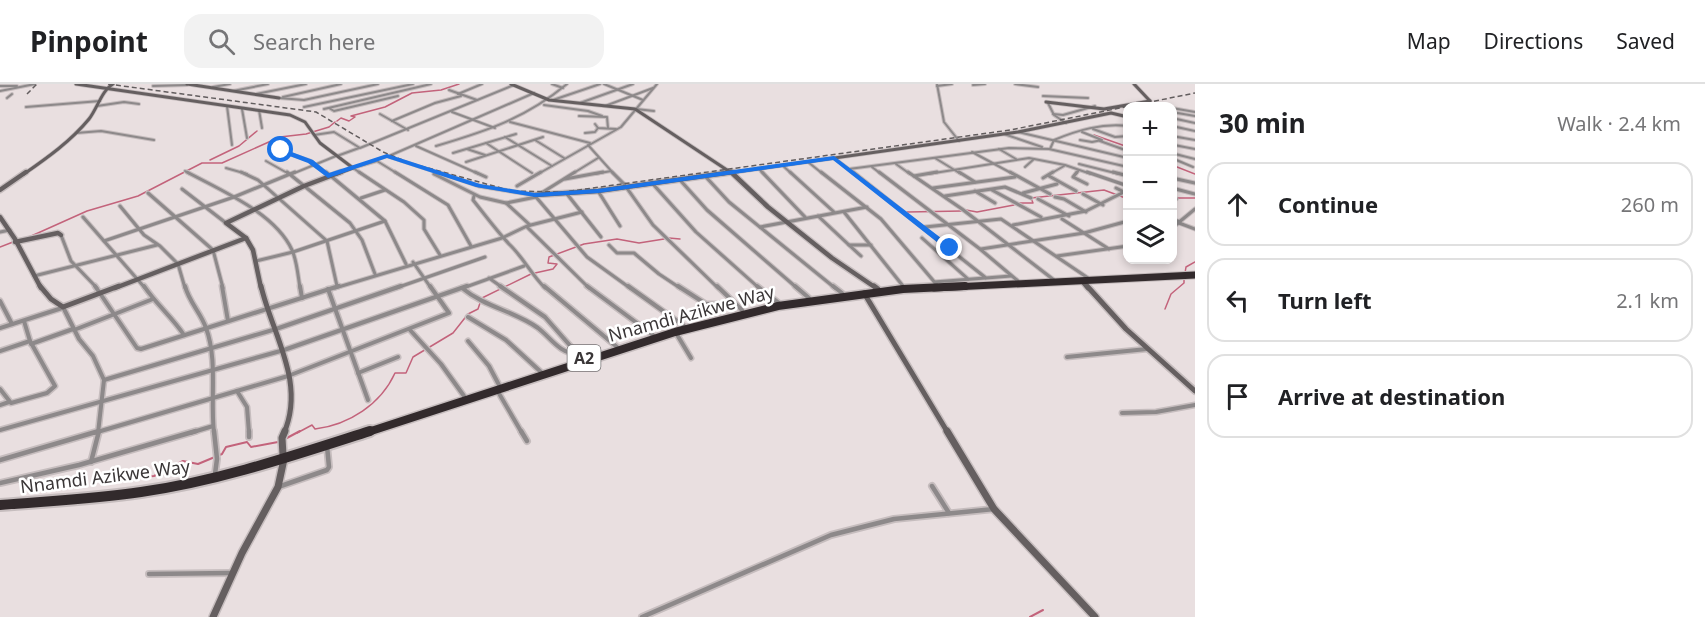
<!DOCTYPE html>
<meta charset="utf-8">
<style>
:root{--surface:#fff;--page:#f2f2f2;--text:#202124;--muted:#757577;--line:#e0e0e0}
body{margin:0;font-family:"Noto Sans",sans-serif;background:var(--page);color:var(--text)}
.controls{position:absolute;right:18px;top:18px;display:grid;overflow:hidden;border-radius:12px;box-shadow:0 3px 9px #0003}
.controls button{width:54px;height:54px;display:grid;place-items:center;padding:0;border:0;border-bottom:2px solid var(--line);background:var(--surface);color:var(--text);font:30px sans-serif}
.stop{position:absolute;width:18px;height:18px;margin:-14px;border:4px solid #1a73e8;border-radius:50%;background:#fff}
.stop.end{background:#1a73e8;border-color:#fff;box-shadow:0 2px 6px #0008}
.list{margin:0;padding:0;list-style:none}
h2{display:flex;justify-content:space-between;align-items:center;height:78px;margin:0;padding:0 24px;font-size:26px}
h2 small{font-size:20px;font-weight:400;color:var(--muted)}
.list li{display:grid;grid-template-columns:39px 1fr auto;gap:18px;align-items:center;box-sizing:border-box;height:84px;margin:0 12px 12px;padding:0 12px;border:2px solid var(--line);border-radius:18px}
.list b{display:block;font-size:22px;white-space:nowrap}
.list em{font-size:20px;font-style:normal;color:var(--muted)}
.icon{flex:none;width:33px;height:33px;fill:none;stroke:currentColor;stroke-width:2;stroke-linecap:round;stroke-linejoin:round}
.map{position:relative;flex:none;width:1195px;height:533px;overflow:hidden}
header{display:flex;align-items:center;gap:36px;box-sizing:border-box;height:84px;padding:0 30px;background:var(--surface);border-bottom:2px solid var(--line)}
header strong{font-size:28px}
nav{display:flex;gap:33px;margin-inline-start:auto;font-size:21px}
.search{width:420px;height:54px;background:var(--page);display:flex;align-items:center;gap:15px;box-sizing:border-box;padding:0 21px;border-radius:18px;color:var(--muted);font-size:22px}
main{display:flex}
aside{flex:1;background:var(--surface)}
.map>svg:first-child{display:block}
</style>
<header>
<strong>Pinpoint</strong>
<div class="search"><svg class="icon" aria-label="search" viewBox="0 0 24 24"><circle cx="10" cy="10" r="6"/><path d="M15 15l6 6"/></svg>Search here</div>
<nav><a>Map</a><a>Directions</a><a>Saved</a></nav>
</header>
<main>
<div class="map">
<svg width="1195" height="533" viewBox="0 0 1195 533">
<rect width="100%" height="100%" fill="#e9dfe0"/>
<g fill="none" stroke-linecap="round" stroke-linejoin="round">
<g stroke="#c3637b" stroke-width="1.5">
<path d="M337,37L341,34L349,37L355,33L351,32L385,23L412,9L441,6L459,0"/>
<path d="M1094,51L1128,63"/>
<path d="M210,76L239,62L257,47"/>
<path d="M1172,81L1195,90"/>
<path d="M1172,114H1195"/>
<path d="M1019,119H1033L1031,114L1104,106L1128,115"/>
<path d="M966,126L977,128L1014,121"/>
<path d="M907,128L962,127"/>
<path d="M29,153L87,127L138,112L202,79H222L280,53L306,50L329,43L335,38"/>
<path d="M669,154L680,155"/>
<path d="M0,163L13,158"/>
<path d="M535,189L553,185L557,180L548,179L549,173L584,160L617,155L639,159L664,155"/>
<path d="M1185,189L1186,183L1195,178"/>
<path d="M482,214L531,190"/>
<path d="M1165,225L1171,210L1184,199V194"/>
<path d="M297,349L312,341L315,345C349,341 381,320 395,289H406L413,273L453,249L468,230L478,225L480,219"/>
</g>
<g stroke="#c3637b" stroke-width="2">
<path d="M285,355L300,347"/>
<path d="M121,395L154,392L183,377L198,380L222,370L226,363L247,358L251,363L278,358"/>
<path d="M1030,533L1043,526"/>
</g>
<g stroke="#c6bdbe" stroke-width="4">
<g id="street-far3">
<path d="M552,0L563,4"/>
<path d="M604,0L643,16"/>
<path d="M937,0L944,38L959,57"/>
<path d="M1015,0L1038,3"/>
<path d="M973,1L985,0"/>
<path d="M0,2H17"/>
<path d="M153,2L187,1"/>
<path d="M937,2L952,0"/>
<path d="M213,3L230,0"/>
<path d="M449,6L477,16"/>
<path d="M0,7L35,0"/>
<path d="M233,7L268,0"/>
<path d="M256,10L306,0"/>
<path d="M458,10L482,0"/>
<path d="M1043,12L1088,14"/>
<path d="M283,13L341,0"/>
<path d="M7,14L12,10"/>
<path d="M279,14L304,16L378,0"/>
<path d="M553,16L600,0"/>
<path d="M580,19L633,0"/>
<path d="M1048,19L1054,31L1066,39"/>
<path d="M1152,20L1165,22"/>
<path d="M544,21L588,27L602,32"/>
<path d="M97,22L124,18L139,20"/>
<path d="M227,22L232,61"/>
<path d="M605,22L653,4"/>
<path d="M26,23L100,17"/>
<path d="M304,23L413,0"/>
<path d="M329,24L334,27L398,12"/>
<path d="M1172,24L1195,28"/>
<path d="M242,25L247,54"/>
<path d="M324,25L431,0"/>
<path d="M636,25L654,27"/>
<path d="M259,26L262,44"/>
<path d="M452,28L495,44"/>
<path d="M1172,28L1195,32"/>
<path d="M380,30L408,46"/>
<path d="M1053,30L1063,31L1095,22"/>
<path d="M579,32L607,33L608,44"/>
<path d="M1172,34L1195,39"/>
<path d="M392,37L435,19L461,12"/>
<path d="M510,38L590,59"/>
<path d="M595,40L598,44L616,45"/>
<path d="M1172,42L1195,47"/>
<path d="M1093,45L1115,53L1128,52"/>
<path d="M1018,48L1128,74"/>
<path d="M76,49L101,47L154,56"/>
<path d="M585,49L595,48L598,44"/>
<path d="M1004,50L1042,63"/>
<path d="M314,51L334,48L360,64L514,1"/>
<path d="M1172,52L1195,56"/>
<path d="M1175,52L1174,75L1193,83"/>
<path d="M505,53L552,82"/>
<path d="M535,56L564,74"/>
<path d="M1080,56L1092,58L1102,56L1082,48"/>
<path d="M1100,57L1128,67"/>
<path d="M486,59L532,89"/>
<path d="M274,61L284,68L311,77L328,90"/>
<path d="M588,61L614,90"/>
<path d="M1174,61L1195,65"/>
<path d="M416,62L479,90"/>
<path d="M436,62C487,47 526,34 567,0"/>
<path d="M467,65L485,71"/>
<path d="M999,65L1016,75"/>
<path d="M1049,65L1128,83"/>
<path d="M1050,65L1054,56C1078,46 1102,39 1128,42"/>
<path d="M972,68L1013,90"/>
<path d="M453,69L516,50"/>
<path d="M1175,70L1195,75"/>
<path d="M337,72L359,64"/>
<path d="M389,72L534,9"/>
<path d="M834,74L849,85L1009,64L1050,65"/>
<path d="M935,74L961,90"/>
<path d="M266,77L289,90"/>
<path d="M374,77L387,72L442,90"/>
<path d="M466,78L543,53"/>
<path d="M808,78L823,90"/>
<path d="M896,80L910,90"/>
<path d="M1079,80L1119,90"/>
<path d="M782,81L792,90"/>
<path d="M872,83L881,90"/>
<path d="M1025,83L1034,75"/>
<path d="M226,84L247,90"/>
<path d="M353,84L377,77L398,90"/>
<path d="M353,84L362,90"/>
<path d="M758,84L764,90"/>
<path d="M849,85L855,90"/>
<path d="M185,87L190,90"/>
<path d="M292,90L336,72"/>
<path d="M538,90L621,43L657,0"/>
<path d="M572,90L598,74"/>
<path d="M595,90L611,87"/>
<path d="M928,90L1029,74L1065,81L1091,90"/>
<path d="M1050,90L1064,82"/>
<path d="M1076,90L1079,86"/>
</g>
</g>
<g stroke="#c6bdbe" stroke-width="5">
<g id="street-far2">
<path d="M187,88C222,107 275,129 292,166C297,177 298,192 300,204"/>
<path d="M241,88L258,96L327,157L337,202"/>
<path d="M287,88L350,139L362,156L375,190"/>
<path d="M326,88L385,137L406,180"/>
<path d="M359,88L404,118L424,136V145L440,171"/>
<path d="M395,88L448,121L471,162"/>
<path d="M437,88L479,102L535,111"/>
<path d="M475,88L486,93"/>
<path d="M612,88L624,100L653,141L718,204"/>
<path d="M762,88L805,133"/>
<path d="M790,88L834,128"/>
<path d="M821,88L881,135L937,201"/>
<path d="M853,88L986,194L1011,192"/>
<path d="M879,88L980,165L1018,197"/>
<path d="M908,88L962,125L1054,196"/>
<path d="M959,88L975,98"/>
<path d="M1010,88L1050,110"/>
<path d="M1077,88L1073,93L1087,100"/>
<path d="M1087,88L1128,102"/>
<path d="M1113,88L1128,92"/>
<path d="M434,90L480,113L506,119L536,113"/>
<path d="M705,92L729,118L835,204"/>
<path d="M914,92L937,88"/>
<path d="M1049,92L1076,107"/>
<path d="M1043,94L1053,88"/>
<path d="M1172,94L1195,99"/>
<path d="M565,95L603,88"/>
<path d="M680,96L707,126L797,204"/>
<path d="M652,99L696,148L759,204"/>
<path d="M517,102L541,88"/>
<path d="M933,104L1015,93"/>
<path d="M1116,104L1124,108"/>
<path d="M1172,104L1195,110"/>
<path d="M182,105L226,139"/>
<path d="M992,106L1041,133"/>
<path d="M598,107L620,142"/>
<path d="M975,107L995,119"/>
<path d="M543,108L575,88"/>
<path d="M148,109L213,166L223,204"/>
<path d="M1023,109L1057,100"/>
<path d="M567,110L601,153"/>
<path d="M1083,110L1103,121"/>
<path d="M474,112L473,116C485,131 496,146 509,160C523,173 531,190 545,204"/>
<path d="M945,112L1005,103L1031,114"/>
<path d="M536,113L587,173L630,204"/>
<path d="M1055,113L1064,115L1086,128"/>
<path d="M361,114L385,106"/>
<path d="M1038,115L1069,132"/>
<path d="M1172,118L1176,115"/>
<path d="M506,119L530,141"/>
<path d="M120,122L144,151L160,162L178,180L185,204"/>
<path d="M844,128L903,202"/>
<path d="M818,132L849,161H871"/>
<path d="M83,133L145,204"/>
<path d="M1062,135L1109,165"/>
<path d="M1172,135L1180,138"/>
<path d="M1179,139L1195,145"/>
<path d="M1013,141L1086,127L1128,106"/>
<path d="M527,143L589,204"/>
<path d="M760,143L867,123"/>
<path d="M925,143L1001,135L1088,194"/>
<path d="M1172,144L1195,125"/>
<path d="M0,148L10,146"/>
<path d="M61,151L71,177L97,204"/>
<path d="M922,154L968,195"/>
<path d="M104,157L234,113L295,88"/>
<path d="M609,161L617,169H634L659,190L680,204"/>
<path d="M849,161L861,172"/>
<path d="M981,165L1084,149L1128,137"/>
<path d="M1057,172L1128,162"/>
<path d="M256,177L293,168L385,137"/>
<path d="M413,178L431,204"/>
<path d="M34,192L157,161"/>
<path d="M489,194L503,204"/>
<path d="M934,198L985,194"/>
<path d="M335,204L502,154L527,142L582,128"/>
<path d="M396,204L485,173"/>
<path d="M463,204L524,182"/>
</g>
</g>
<g stroke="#c6bdbe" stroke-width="7">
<g id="street-far1">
<path d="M95,202L137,264L141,265L339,202"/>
<path d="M144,202C156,220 172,233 184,251"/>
<path d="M185,202C189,218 201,229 206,244C218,276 210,315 214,349"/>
<path d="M222,202L228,237"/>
<path d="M300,202L302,214"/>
<path d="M500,202L545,233L581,274"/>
<path d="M544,202L617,263"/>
<path d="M587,202L653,251"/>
<path d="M628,202L684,242"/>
<path d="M678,202L706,220H735"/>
<path d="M717,202L742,226"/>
<path d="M757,202L779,219"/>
<path d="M795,202L809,214"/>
<path d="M833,202L842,209"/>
<path d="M462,204C485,223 514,227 538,244C551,254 559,269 577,270"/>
<path d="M328,205L368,316"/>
<path d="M0,217L12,240"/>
<path d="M63,223L79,255L93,272L104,296L98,349"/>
<path d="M468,233L506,256L541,288"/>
<path d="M0,244L62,224"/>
<path d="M74,246L153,215"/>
<path d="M410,246L441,280L464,312"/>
<path d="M676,249L691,274"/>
<path d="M468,257L489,282L499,301"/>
<path d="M31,260L73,245"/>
<path d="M0,267L30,257"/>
<path d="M1067,273L1147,265"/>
<path d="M358,289L398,273"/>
<path d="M104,296L276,245L401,202"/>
<path d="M0,305L11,319L47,309L55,302L30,257L24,237"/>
<path d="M497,306L522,349"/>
<path d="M237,307L247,323L249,349"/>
<path d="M0,321L9,318"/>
<path d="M1122,329L1156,328L1195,321"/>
<path d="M0,346L284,266L467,202"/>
<path d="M94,349L288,292L449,229L430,202"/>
<path d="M190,349L213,342"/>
</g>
</g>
<g stroke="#c6bdbe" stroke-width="8">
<g id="street">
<path d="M214,347L217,375L215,390"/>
<path d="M249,347V353"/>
<path d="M521,347L527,357"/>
<path d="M0,376L99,347"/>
<path d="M91,378L99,347"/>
<path d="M0,399L79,381L196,347"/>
<path d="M932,402L949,429"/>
<path d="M278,403L327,386L329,383L327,362"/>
<path d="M149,490L232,489"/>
<path d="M642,533L831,451L894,435L994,425"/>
</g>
</g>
<g stroke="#c6bdbe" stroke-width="4.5">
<g id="secondary-far3">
<path d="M76,0L290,31L305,38L320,59L353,84L337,90"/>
<path d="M187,0L279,14"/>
<path d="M511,0L549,16L635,25L733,90"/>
<path d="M1134,0L1150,17"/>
<path d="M1046,18L1104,25L1150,17"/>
<path d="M24,90C47,74 71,57 89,35C97,25 102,6 113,0"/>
<path d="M722,90L1018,48L1111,29L1128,33"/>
</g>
</g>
<g stroke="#c6bdbe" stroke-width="7">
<g id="secondary-far2">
<path d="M731,88L768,123L832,174L876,204"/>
<path d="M0,106L26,88"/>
<path d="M535,111L598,107L733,88"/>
<path d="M0,133L15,155L41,204"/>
<path d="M246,154L226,139L304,102L341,88"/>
<path d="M15,158L58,149L61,151"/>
<path d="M1082,197L1088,204"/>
<path d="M115,204L246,154L253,166L261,204"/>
</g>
</g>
<g stroke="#c6bdbe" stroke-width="8">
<g id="secondary-far1">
<path d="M40,202L51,215L63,223L119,202"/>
<path d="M261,202C272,250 306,298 284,349"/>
<path d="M874,202L878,205"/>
<path d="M1087,202L1126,245L1195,307"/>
<path d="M864,209L948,349"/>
</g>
</g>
<g stroke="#c6bdbe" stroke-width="10">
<g id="secondary">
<path d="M947,347L994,425L1095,533"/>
<path d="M283,371L282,354L285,347"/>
<path d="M213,533L242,469L278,403L284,375"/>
</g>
</g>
<g stroke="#c6bdbe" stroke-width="9">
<path id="highway-far2" d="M934,204L1195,191"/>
</g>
<g stroke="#c6bdbe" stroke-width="11">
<path id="highway-far1" d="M365,349L675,248L778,222L903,205L965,202"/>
</g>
<g stroke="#c6bdbe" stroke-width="14">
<path id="highway" d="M0,421C47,417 94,415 141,408C219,397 295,371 370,347"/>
</g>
<use href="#street-far3" stroke="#8d898a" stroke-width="2"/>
<use href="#street-far2" stroke="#8d898a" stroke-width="3"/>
<use href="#street-far1" stroke="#8d898a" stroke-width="4"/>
<use href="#street" stroke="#8d898a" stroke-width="4.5"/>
<use href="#secondary-far3" stroke="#655f60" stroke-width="3"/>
<use href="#secondary-far2" stroke="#655f60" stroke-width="4.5"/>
<use href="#secondary-far1" stroke="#655f60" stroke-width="5"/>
<use href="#secondary" stroke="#655f60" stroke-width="7"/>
<use href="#highway-far2" stroke="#322a2c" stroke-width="7"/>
<use href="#highway-far1" stroke="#322a2c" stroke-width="8"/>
<use href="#highway" stroke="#322a2c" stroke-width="10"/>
<g stroke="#625d5e" stroke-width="1.5" stroke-dasharray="5 3" stroke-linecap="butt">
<path d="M108,0L316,28L383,68L410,79L512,107L564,108L1010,46L1195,9"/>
<path d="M27,10L37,0"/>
</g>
</g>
<path fill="#1a73e8" d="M281,64L313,76L329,89L387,70L480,100L535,109L598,105L834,72L954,164L947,166L833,76L598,109L535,113L476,103L387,74L328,94L308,79L279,68Z"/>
<g text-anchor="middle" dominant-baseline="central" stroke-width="5" stroke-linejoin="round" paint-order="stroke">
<rect fill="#fff" stroke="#757273" stroke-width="1.5" x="567.5" y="261" width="33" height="26" rx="4.5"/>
<g font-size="16" font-weight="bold" fill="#3a3637">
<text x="584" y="274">A2</text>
</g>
<g font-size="18" fill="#3a3637" stroke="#fff">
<text transform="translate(691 229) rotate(-15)">Nnamdi Azikwe Way</text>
<text transform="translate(105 392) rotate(-7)">Nnamdi Azikwe Way</text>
</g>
</g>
</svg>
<div class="controls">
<button>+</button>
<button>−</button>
<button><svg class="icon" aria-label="layers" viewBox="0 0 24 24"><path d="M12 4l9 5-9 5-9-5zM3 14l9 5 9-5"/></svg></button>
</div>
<div class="stop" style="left:281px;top:66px"></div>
<div class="stop end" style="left:950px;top:164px"></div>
</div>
<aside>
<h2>30 min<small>Walk · 2.4 km</small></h2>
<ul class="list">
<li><svg class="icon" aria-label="ahead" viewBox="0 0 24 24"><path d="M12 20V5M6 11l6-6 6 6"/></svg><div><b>Continue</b></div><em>260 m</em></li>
<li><svg class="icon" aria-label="left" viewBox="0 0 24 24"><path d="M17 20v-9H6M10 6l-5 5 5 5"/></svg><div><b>Turn left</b></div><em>2.1 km</em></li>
<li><svg class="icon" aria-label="arrive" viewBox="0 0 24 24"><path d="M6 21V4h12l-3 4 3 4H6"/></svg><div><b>Arrive at destination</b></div></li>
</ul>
</aside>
</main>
